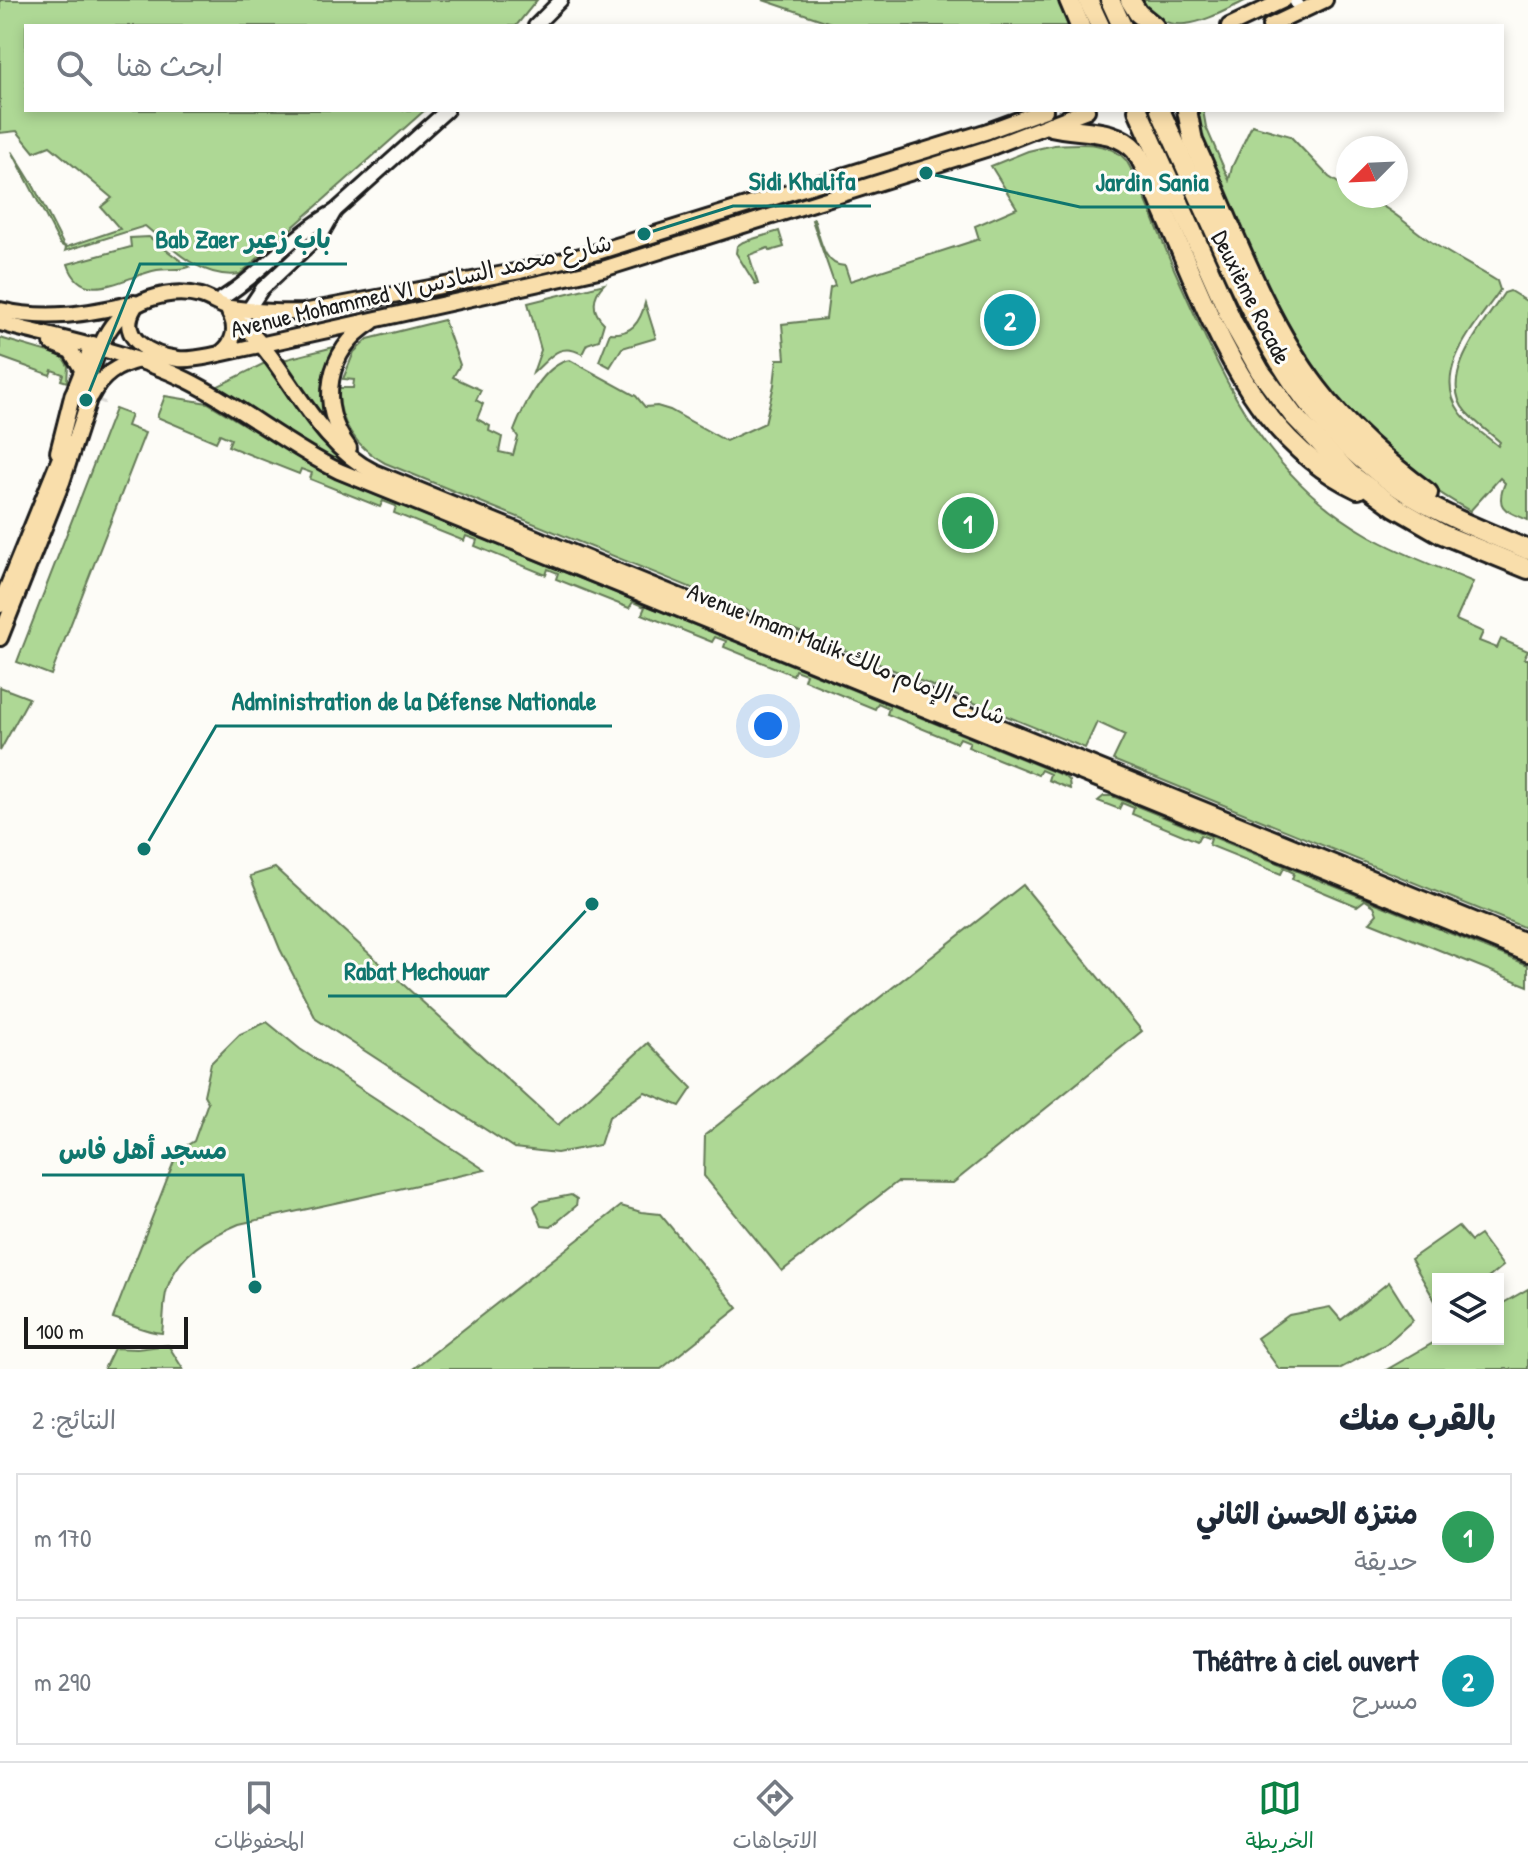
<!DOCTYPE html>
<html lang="ar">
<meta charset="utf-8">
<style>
:root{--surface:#fff;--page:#f6f6f7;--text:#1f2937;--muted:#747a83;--line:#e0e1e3;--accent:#0b8043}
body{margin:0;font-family:"Patrick Hand","Playpen Sans Arabic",sans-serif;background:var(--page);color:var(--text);direction:rtl}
.controls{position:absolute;right:24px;bottom:24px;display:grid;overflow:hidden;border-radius:0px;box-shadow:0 4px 12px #0003}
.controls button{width:72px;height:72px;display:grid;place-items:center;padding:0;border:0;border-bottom:2px solid var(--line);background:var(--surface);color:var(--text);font:40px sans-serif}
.compass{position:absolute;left:1336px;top:136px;width:72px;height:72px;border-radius:50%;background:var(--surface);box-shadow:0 4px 12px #0003;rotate:246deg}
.scale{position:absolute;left:24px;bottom:20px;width:164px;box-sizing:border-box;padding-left:8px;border:4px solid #1c1c1c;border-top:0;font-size:22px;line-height:28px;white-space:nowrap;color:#1c1c1c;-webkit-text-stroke:6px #fdfcf7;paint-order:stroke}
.you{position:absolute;left:768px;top:726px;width:28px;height:28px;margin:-20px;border:6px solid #fff;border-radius:50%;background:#1a73e8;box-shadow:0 0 0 12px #1a73e833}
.badge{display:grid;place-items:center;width:52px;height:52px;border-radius:50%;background:var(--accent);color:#fff;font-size:26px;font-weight:700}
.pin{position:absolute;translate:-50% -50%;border:4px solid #fff;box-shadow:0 2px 8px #0006}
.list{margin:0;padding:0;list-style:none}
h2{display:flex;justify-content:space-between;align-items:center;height:104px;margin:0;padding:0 32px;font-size:34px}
h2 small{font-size:26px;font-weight:400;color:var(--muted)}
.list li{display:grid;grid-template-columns:52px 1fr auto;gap:24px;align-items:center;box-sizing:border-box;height:128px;margin:0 16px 16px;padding:0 16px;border:2px solid var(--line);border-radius:0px}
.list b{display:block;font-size:30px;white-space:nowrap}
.list p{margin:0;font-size:26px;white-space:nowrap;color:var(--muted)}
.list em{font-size:26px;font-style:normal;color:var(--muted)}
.icon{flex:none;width:44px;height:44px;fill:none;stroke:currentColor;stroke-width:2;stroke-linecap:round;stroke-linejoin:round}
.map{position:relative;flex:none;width:1528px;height:1369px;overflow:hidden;direction:ltr}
.search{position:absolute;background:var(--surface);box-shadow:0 4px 12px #0003;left:24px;right:24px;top:24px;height:88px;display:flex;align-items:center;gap:20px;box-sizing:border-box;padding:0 28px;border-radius:0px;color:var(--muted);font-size:30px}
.sheet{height:392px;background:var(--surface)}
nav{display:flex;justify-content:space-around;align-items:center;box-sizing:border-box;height:112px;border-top:2px solid var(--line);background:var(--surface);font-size:22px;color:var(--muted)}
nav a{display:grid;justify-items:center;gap:4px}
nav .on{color:var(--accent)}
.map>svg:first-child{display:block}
</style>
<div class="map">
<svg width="1528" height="1369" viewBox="0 0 1528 1369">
<rect width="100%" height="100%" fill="#fdfcf7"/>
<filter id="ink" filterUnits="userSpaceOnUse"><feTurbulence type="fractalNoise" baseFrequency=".0125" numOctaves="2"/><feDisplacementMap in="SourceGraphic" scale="16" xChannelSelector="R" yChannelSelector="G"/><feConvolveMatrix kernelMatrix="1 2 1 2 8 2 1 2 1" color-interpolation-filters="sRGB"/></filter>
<g filter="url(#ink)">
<g fill="#aed895" stroke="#657a58" stroke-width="2">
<path d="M0,0H537L516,26H26V110H425L240,274C202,280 173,249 145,226L65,251L66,248L60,244L12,151L33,185L64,246L67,247L120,229L101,207L112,198L50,146L34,152L17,131L0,133Z"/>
<path d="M763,0H1060L1072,26H840Z"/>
<path d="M1140,0H1247C1211,17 1169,45 1140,0Z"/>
<path d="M1195,110H1203L1206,127L1229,180L1232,167L1252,125L1290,136L1329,177L1348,189V196C1382,196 1406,226 1433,243C1454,257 1476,268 1497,281L1500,290C1478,323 1430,371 1460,412C1469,425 1485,435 1498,446L1500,442C1489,432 1476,423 1466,412C1436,378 1485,323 1504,293L1510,291L1528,302V520C1506,511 1494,509 1505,483L1500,478L1470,511C1316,426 1265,282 1198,130Z"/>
<path d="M1054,145C1079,144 1108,140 1126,160C1146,194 1159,235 1175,271C1223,377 1261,474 1368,535C1401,554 1438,567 1473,582L1456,620L1483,632L1479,641L1497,648L1501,639L1528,651L1524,659H1528V929L1113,760L1125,735L1097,722L1085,748L385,463C357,448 337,421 339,388H353L354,380L343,379L354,352L368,339L444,320L460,365L453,377L481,390L476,400L483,404L477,419L490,426L489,431L502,437L499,452L513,455L518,437L514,431C523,408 543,364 570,360L636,396L645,407L657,406L670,410L726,441L765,423L774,385L777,359H785L782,324L826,319L830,288L835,286L812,220L814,219C820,237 823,266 845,266L850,281L979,239L975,226L1017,208L991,166L1028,151Z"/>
<path d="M779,231L784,247L770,251L768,248L749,255L758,284L756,285L736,253L737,246L743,242Z"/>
<path d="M149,237L189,267C179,271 168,268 157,270C125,276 82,308 68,264L131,247L130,238Z"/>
<path d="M604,284C592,296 591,311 604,323L599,340L587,344L582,354C559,341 550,358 533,373L541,350L528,303Z"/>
<path d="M645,303L656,338L622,348L610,367L599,361L610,333C631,335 640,323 645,303Z"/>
<path d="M0,338L62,356L68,366L67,382L61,380L63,374L52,370L50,375L0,357Z"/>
<path d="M334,347L323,375L322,413L320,415L279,361Z"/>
<path d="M265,363L326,442L344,460L343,464L324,457L214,388Z"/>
<path d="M165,396L208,403L329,476L1064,776L1069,781L1070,789L1048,780L1050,774L1041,770L1038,775L968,747L970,742L960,738L957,743L887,714L889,708L878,703L875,709L804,680L806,674L795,670L793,675L724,647L726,641L715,637L712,642L642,614L645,607L633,602L629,608L556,579L558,573L548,569L546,575L475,546L477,540L466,536L464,541L394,513L396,506L383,501L380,507L310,479L312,473L301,469L299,474L228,446L231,439L220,434L216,442L157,417Z"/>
<path d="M115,409L131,415L127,426L145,433L51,675L17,662Z"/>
<path d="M0,687L29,698L0,751Z"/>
<path d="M1104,796H1112L1528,965V986L1370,922L1377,914L1374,906L1365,900L1357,906L1292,879L1294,873L1284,868L1281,874L1209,845L1211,839L1200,835L1197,841L1132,814L1134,808L1122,803L1119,809L1098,801Z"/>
<path d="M275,868L558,1125L648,1043L692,1088L680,1106L645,1092L609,1117L600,1145L557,1153L514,1148L316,1019L280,949L250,876Z"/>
<path d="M1023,885L1142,1031L953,1183L897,1182L782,1271L704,1176L705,1135Z"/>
<path d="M267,1022L300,1049L485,1170L239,1224C208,1237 178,1254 167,1289C163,1302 164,1319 162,1333C144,1332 130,1323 113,1318L178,1151L194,1141L208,1102L204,1095L211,1063L240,1034Z"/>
<path d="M571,1195L577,1199L576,1206L551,1227L542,1226L534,1206L541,1201Z"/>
<path d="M621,1206L641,1212L660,1214L738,1308L661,1369H413Z"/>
<path d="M1458,1226L1471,1241L1480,1235L1503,1266L1487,1279H1438V1306L1411,1259Z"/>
<path d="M1389,1282L1413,1320L1386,1344L1339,1369H1279L1257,1338L1289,1315L1330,1307L1341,1320Z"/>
<path d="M1528,1289V1369H1388L1440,1339H1498V1306Z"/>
<path d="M168,1345L183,1369H104L114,1348L137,1349Z"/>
</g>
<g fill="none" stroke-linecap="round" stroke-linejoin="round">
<path stroke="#dbdad6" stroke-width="14" stroke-dasharray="14 7" stroke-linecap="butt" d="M98,402L99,399"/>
<g stroke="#1c1c1c" stroke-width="18">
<g id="minor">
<path d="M1295,0L1301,11"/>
<path d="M535,26L561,0"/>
<path d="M216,302C259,277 291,235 335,211L447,110"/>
<path d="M244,316L262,289L323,232L335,211"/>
</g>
</g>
<g stroke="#1c1c1c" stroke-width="20">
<g id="major">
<path d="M1229,26L1284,0"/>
<path d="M1270,26L1325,0"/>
<path d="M134,308C116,338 152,356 178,359C188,360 200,358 210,356L603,269L989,148L1087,110"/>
<path d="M0,310C46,321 88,314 134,303"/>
<path d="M230,314C288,358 307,438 374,472L1528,942"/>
<path d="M0,323C63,340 128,351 187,380C240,406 286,445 339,471L1528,954"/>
<path d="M52,343L71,351L82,369"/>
<path d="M221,353C235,342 238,328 229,312"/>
<path d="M75,389L93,344"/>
<path d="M83,393C91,372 97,349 109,330C127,301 169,287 201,296C211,299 220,306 230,308C254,311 279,313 303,312L520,271L597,252L988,131L1045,110"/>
<path d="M91,396C102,375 117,365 140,360"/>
<path d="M349,448C317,406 326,350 372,322"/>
<path d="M58,452L73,393"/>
<path d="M0,605L66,443"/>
<path d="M0,638L62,482L89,399"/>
</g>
</g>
<g stroke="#1c1c1c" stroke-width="24">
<g id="highway">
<path d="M1069,0L1080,26"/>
<path d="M1088,0L1100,26"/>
<path d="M1110,0L1122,26"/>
<path d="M1130,0L1138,13L1154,26"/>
<path d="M1138,110L1233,323L1260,371L1293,415L1350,474L1395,507L1442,534L1528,569"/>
<path d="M1160,110C1180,154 1200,199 1220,243C1268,350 1308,431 1412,496C1449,518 1488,533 1528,550"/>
<path d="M1187,110L1193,141C1230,221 1263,318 1317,388C1348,429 1387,462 1428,493"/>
<path d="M1051,126C1081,133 1114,127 1136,151C1149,172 1157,196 1167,218C1212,320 1250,438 1358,489"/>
</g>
</g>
<use href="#minor" stroke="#fdfcf7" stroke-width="12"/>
<use href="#major" stroke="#f9deab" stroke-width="14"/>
<use href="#highway" stroke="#f9deab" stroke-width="18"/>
</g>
</g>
<g text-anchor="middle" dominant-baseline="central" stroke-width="6" stroke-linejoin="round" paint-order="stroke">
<g font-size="24" fill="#1c1c1c" stroke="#fdfcf7">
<text transform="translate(421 285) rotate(-13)">Avenue Mohammed VI شارع محمد السادس</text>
<text transform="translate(1252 297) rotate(63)">Deuxième Rocade</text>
<text transform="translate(847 653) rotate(22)">Avenue Imam Malik شارع الإمام مالك</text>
</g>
</g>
<path fill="none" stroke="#0f766e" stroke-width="3" d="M644 234L733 206H871M926 173L1080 207H1225M86 400L140 264H347M144 849L216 726H612M592 904L506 996H328M255 1287L243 1175H42"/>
<g fill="#0f766e" stroke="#fdfcf7" stroke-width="3">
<circle cx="644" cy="234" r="8"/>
<circle cx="926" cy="173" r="8"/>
<circle cx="86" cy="400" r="8"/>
<circle cx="144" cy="849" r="8"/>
<circle cx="592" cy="904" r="8"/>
<circle cx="255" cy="1287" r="8"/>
</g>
<g font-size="26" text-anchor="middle" font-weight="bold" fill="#0f766e" stroke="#fdfcf7" stroke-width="6" stroke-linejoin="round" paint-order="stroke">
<text x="802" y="190">Sidi Khalifa</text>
<text x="1152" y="191">Jardin Sania</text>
<text x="243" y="248">Bab Zaer باب زعير</text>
<text x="414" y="710">Administration de la Défense Nationale</text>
<text x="417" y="980">Rabat Mechouar</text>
<text x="143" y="1159">مسجد أهل فاس</text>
</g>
</svg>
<div class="controls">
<button><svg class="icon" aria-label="layers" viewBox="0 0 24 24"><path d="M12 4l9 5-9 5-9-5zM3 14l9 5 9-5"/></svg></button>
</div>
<svg class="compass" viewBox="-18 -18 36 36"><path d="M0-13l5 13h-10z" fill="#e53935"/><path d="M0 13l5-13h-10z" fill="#747a83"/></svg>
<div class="scale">100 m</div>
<div class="you"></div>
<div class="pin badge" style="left:968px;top:523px;background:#2e9e5b">1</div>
<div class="pin badge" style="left:1010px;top:320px;background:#0f9aa8">2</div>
<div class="search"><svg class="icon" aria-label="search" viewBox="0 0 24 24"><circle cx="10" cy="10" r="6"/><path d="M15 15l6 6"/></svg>ابحث هنا</div>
</div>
<section class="sheet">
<h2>بالقرب منك<small>النتائج: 2</small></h2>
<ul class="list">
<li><span class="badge" style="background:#2e9e5b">1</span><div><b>منتزه الحسن الثاني</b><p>حديقة</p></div><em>170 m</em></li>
<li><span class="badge" style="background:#0f9aa8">2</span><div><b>Théâtre à ciel ouvert</b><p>مسرح</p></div><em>290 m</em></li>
</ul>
</section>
<nav>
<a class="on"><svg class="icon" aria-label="map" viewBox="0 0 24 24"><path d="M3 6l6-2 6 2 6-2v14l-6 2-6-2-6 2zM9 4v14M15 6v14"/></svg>الخريطة</a>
<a><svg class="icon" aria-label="directions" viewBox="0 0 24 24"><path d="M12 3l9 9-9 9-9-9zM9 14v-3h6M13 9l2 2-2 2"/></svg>الاتجاهات</a>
<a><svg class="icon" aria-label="saved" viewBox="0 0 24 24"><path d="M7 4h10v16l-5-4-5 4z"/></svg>المحفوظات</a>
</nav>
